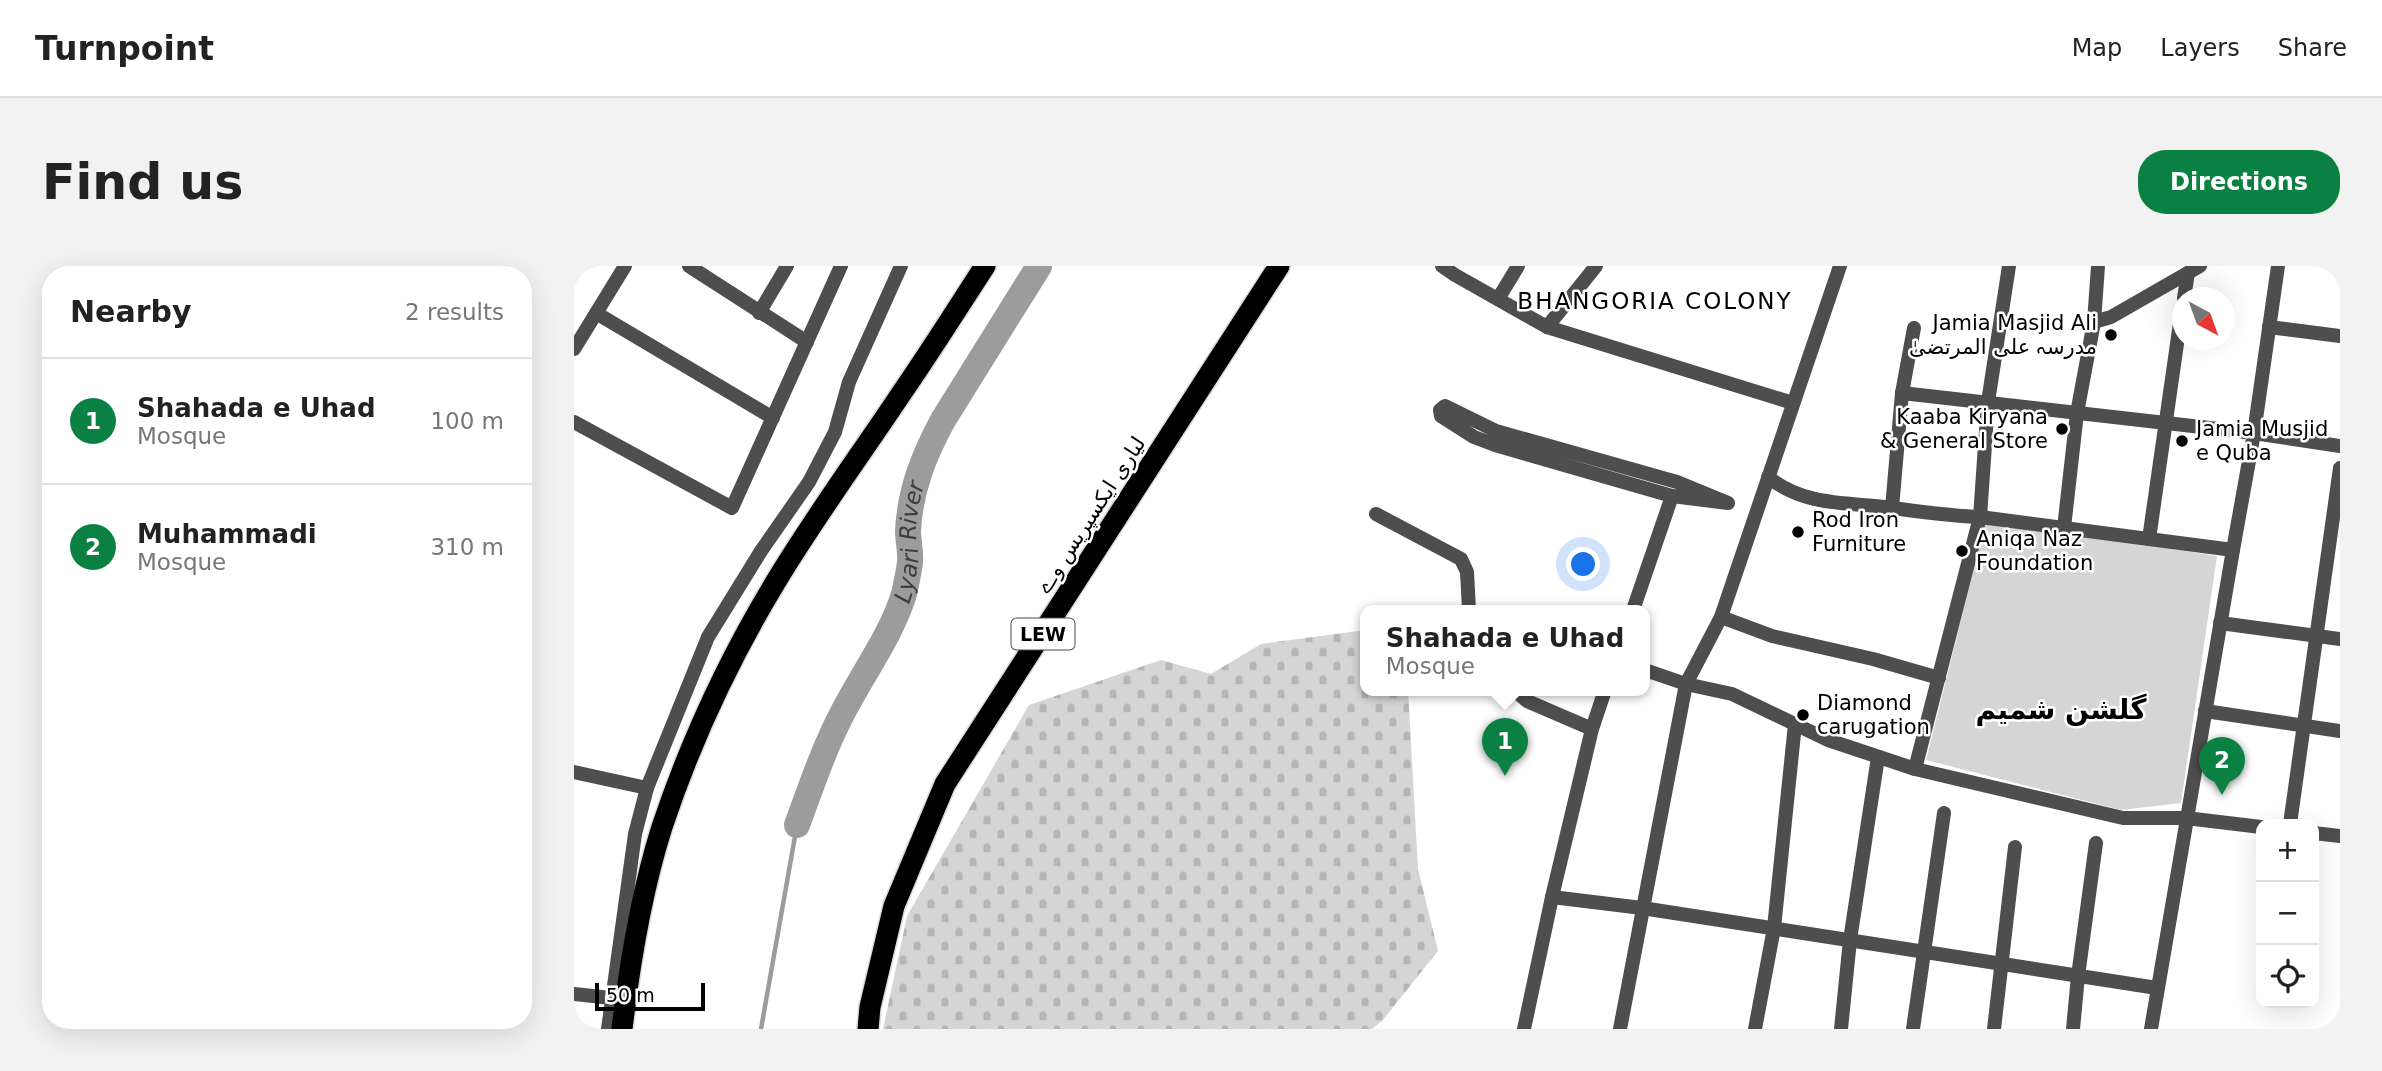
<!DOCTYPE html>
<meta charset="utf-8">
<style>
:root{--surface:#fff;--page:#f2f2f2;--text:#222;--muted:#767676;--line:#e0e0e0;--accent:#0b8043}
body{margin:0;font-family:"DejaVu Sans","Noto Sans Arabic",sans-serif;background:var(--page);color:var(--text)}
.controls{position:absolute;right:21px;bottom:21px;display:grid;overflow:hidden;border-radius:14px;box-shadow:0 7px 28px #0002}
.controls button{width:63px;height:63px;display:grid;place-items:center;padding:0;border:0;border-bottom:2px solid var(--line);background:var(--surface);color:var(--text);font:35px sans-serif}
.compass{position:absolute;left:1598px;top:21px;width:63px;height:63px;border-radius:50%;background:var(--surface);box-shadow:0 7px 28px #0002;rotate:139deg}
.scale{position:absolute;left:21px;bottom:18px;width:110px;box-sizing:border-box;padding-left:7px;border:4px solid #000;border-top:0;font-size:19px;line-height:24px;white-space:nowrap;color:#000;-webkit-text-stroke:5px #fff;paint-order:stroke}
.you{position:absolute;left:1010px;top:299px;width:24px;height:24px;margin:-18px;border:5px solid #fff;border-radius:50%;background:#1a73e8;box-shadow:0 0 0 10px #1a73e833}
.badge{display:grid;place-items:center;width:46px;height:46px;border-radius:50%;background:var(--accent);color:#fff;font-size:23px;font-weight:700}
.pin{position:absolute;translate:-50% -58px;filter:drop-shadow(0 2px 4px #0008)}
.pin::after{content:'';position:absolute;top:37px;width:24px;height:21px;background:inherit;clip-path:polygon(0 0,100% 0,50% 100%)}
.popup{position:absolute;left:786px;top:339px;width:290px;height:91px;box-sizing:border-box;display:grid;place-content:center;border-radius:14px;background:var(--surface);filter:drop-shadow(0 2px 5px #0005);font-size:23px;white-space:nowrap;color:var(--muted)}
.popup b{font-size:26px;color:var(--text)}
.popup::after{content:'';position:absolute;left:50%;top:100%;margin-left:-14px;border:14px solid transparent;border-top-color:var(--surface)}
.list{margin:0;padding:0;list-style:none}
h2{display:flex;justify-content:space-between;align-items:center;height:91px;margin:0;padding:0 28px;font-size:30px}
h2 small{font-size:23px;font-weight:400;color:var(--muted)}
.list li{display:grid;grid-template-columns:46px 1fr auto;gap:21px;align-items:center;box-sizing:border-box;height:126px;padding:0 28px;border-top:2px solid var(--line)}
.list b{display:block;font-size:26px;white-space:nowrap}
.list p{margin:0;font-size:23px;white-space:nowrap;color:var(--muted)}
.list em{font-size:23px;font-style:normal;color:var(--muted)}
.icon{flex:none;width:38px;height:38px;fill:none;stroke:currentColor;stroke-width:2;stroke-linecap:round;stroke-linejoin:round}
.map{position:relative;flex:none;width:1766px;height:763px;overflow:hidden;border-radius:28px}
header{display:flex;align-items:center;gap:42px;box-sizing:border-box;height:98px;padding:0 35px;background:var(--surface);border-bottom:2px solid var(--line)}
header strong{font-size:33px}
nav{display:flex;gap:38px;margin-inline-start:auto;font-size:24px}
.intro{display:flex;align-items:center;justify-content:space-between;box-sizing:border-box;height:168px;padding:0 42px}
h1{margin:0;font-size:49px}
.button{padding:18px 32px;border-radius:28px;background:var(--accent);color:#fff;font-size:24px;font-weight:700}
main{display:flex;gap:42px;padding:0 42px}
aside{flex:1;background:var(--surface);border-radius:28px;box-shadow:0 7px 28px #0002}
.map>svg:first-child{display:block}
</style>
<header>
<strong>Turnpoint</strong>
<nav><a>Map</a><a>Layers</a><a>Share</a></nav>
</header>
<div class="intro"><h1>Find us</h1><a class="button">Directions</a></div>
<main>
<aside>
<h2>Nearby<small>2 results</small></h2>
<ul class="list">
<li><span class="badge">1</span><div><b>Shahada e Uhad</b><p>Mosque</p></div><em>100 m</em></li>
<li><span class="badge">2</span><div><b>Muhammadi</b><p>Mosque</p></div><em>310 m</em></li>
</ul>
</aside>
<div class="map">
<svg width="1766" height="763" viewBox="0 0 1766 763">
<defs>
<pattern id="cemetery-stones" width="16" height="16" patternUnits="userSpaceOnUse" patternTransform="scale(1.75)"><rect width="16" height="16" fill="#d5d5d5"/><path d="M2 7V4a2 2 0 0 1 4 0v3zM10 15v-3a2 2 0 0 1 4 0v3z" fill="#b5b5b5"/></pattern>
</defs>
<rect width="100%" height="100%" fill="#fff"/>
<path fill="url(#cemetery-stones)" d="M791,364V424H834L844,603L864,685L808,755L798,763H309L333,650L455,439L587,394L637,408L687,378Z"/>
<path fill="#d5d5d5" d="M1412,254L1643,290L1607,537L1547,544L1352,494Z"/>
<g fill="none" stroke-linecap="round" stroke-linejoin="round">
<path stroke="#9c9c9c" stroke-width="4.5" d="M187,763L223,559"/>
<path stroke="#9c9c9c" stroke-width="26" id="s1" d="M223,559C237,521 250,482 269,446C289,407 317,370 330,328C332,318 335,306 336,296C337,286 334,275 334,265C336,224 350,189 369,154L465,0"/>
<g stroke="#dbdbdb" stroke-width="24">
<g id="motorway">
<path d="M48,763C56,695 67,627 88,561C116,477 155,393 201,317C240,252 285,191 327,128C356,86 383,43 411,0"/>
<path d="M294,763L296,741L320,640L371,518L705,0"/>
</g>
</g>
<g stroke="#4e4e4e" stroke-width="14">
<path d="M115,0L233,76"/>
<path d="M868,0L881,9L973,61L1219,137"/>
<path d="M1610,32L1614,7"/>
<path d="M924,33L944,0"/>
<path d="M22,47L199,152"/>
<path d="M185,47L213,0"/>
<path d="M1520,56L1537,51L1626,0"/>
<path d="M973,61L1022,0"/>
<path d="M1695,61L1766,70"/>
<path d="M0,83L51,0"/>
<path d="M1328,127L1680,167L1766,180"/>
<path d="M871,140L922,165L1103,216L1154,237L1098,230L921,179L900,171L867,150L866,144Z"/>
<path d="M0,156L158,242L267,0"/>
<path d="M1194,211C1232,241 1274,236 1319,242C1349,246 1377,250 1406,251L1414,136L1435,0"/>
<path d="M1318,242L1328,127L1340,62"/>
<path d="M802,248L887,293L893,306L895,344"/>
<path d="M1490,262L1503,147L1520,56L1524,0"/>
<path d="M1575,273L1608,43"/>
<path d="M1659,284L1680,167L1704,0"/>
<path d="M1059,344L1098,230"/>
<path d="M1147,351L1198,370L1299,393L1365,412"/>
<path d="M1646,357L1766,373"/>
<path d="M1071,404L1112,418L1158,428L1254,474L1341,503L1549,552H1612L1687,561"/>
<path d="M940,424L953,435L1018,463"/>
<path d="M1631,445L1766,465"/>
<path d="M1341,503L1406,251L1659,284L1577,763"/>
<path d="M0,506L73,522"/>
<path d="M1716,558L1766,202"/>
<path d="M1740,567L1766,570"/>
<path d="M978,631L1068,642L1583,722"/>
<path d="M0,728L37,732"/>
<path d="M34,763L61,568L73,522L134,371L187,285L235,216L261,166L275,116L327,0"/>
<path d="M950,763L978,631L1018,463L1031,424"/>
<path d="M1046,763L1112,418L1147,351L1266,0"/>
<path d="M1181,763L1200,662L1221,458"/>
<path d="M1267,763L1276,674L1304,491"/>
<path d="M1339,763L1370,547"/>
<path d="M1420,763L1441,581"/>
<path d="M1499,763L1504,710L1522,577"/>
</g>
<use href="#motorway" stroke="#000" stroke-width="21"/>
</g>
<g fill="#000" stroke="#fff" stroke-width="2.5">
<circle cx="1537" cy="69" r="7"/>
<circle cx="1488" cy="163" r="7"/>
<circle cx="1608" cy="175" r="7"/>
<circle cx="1224" cy="266" r="7"/>
<circle cx="1388" cy="285" r="7"/>
<circle cx="1229" cy="449" r="7"/>
</g>
<g text-anchor="middle" dominant-baseline="central" stroke-width="5" stroke-linejoin="round" paint-order="stroke">
<rect fill="#fff" stroke="#4c4c4c" stroke-width="2" x="437.5" y="352.5" width="63" height="31" rx="5"/>
<g font-size="19" font-weight="bold" fill="#000">
<text x="469" y="368">LEW</text>
</g>
<g font-size="21" fill="#000" stroke="#fff" text-anchor="start">
<text x="1523" y="57" text-anchor="end">Jamia Masjid Ali<tspan x="1523" dy="24">مدرسہ علی المرتضیٰ</tspan></text>
<text x="1474" y="151" text-anchor="end">Kaaba Kiryana<tspan x="1474" dy="24">&amp; General Store</tspan></text>
<text x="1622" y="163">Jamia Musjid<tspan x="1622" dy="24">e Quba</tspan></text>
<text x="1238" y="254">Rod Iron<tspan x="1238" dy="24">Furniture</tspan></text>
<text x="1402" y="273">Aniqa Naz<tspan x="1402" dy="24">Foundation</tspan></text>
<text x="1243" y="437">Diamond<tspan x="1243" dy="24">carugation</tspan></text>
</g>
<g font-size="21" fill="#000" stroke="#fff">
<text transform="translate(517 249) rotate(-57)">لیاری ایکسپریس وے</text>
</g>
<g font-size="23" letter-spacing="2" fill="#000" stroke="#fff">
<text x="1081" y="35">BHANGORIA COLONY</text>
</g>
<g font-size="23" font-style="italic" fill="#3d3d3d" stroke="#fff">
<text stroke="none"><textPath href="#s1" startOffset="308">Lyari River</textPath></text>
</g>
<g font-size="28" font-weight="bold" fill="#000" stroke="#fff">
<text x="1487" y="443">گلشن شمیم</text>
</g>
</g>
</svg>
<div class="controls">
<button>+</button>
<button>−</button>
<button><svg class="icon" aria-label="locate" viewBox="0 0 24 24"><circle cx="12" cy="12" r="6"/><path d="M12 2v4M12 18v4M2 12h4M18 12h4"/></svg></button>
</div>
<svg class="compass" viewBox="-18 -18 36 36"><path d="M0-13l5 13h-10z" fill="#e53935"/><path d="M0 13l5-13h-10z" fill="#767676"/></svg>
<div class="scale">50 m</div>
<div class="you"></div>
<div class="pin badge" style="left:931px;top:510px">1</div>
<div class="popup"><b>Shahada e Uhad</b>Mosque</div>
<div class="pin badge" style="left:1648px;top:529px">2</div>
</div>
</main>
